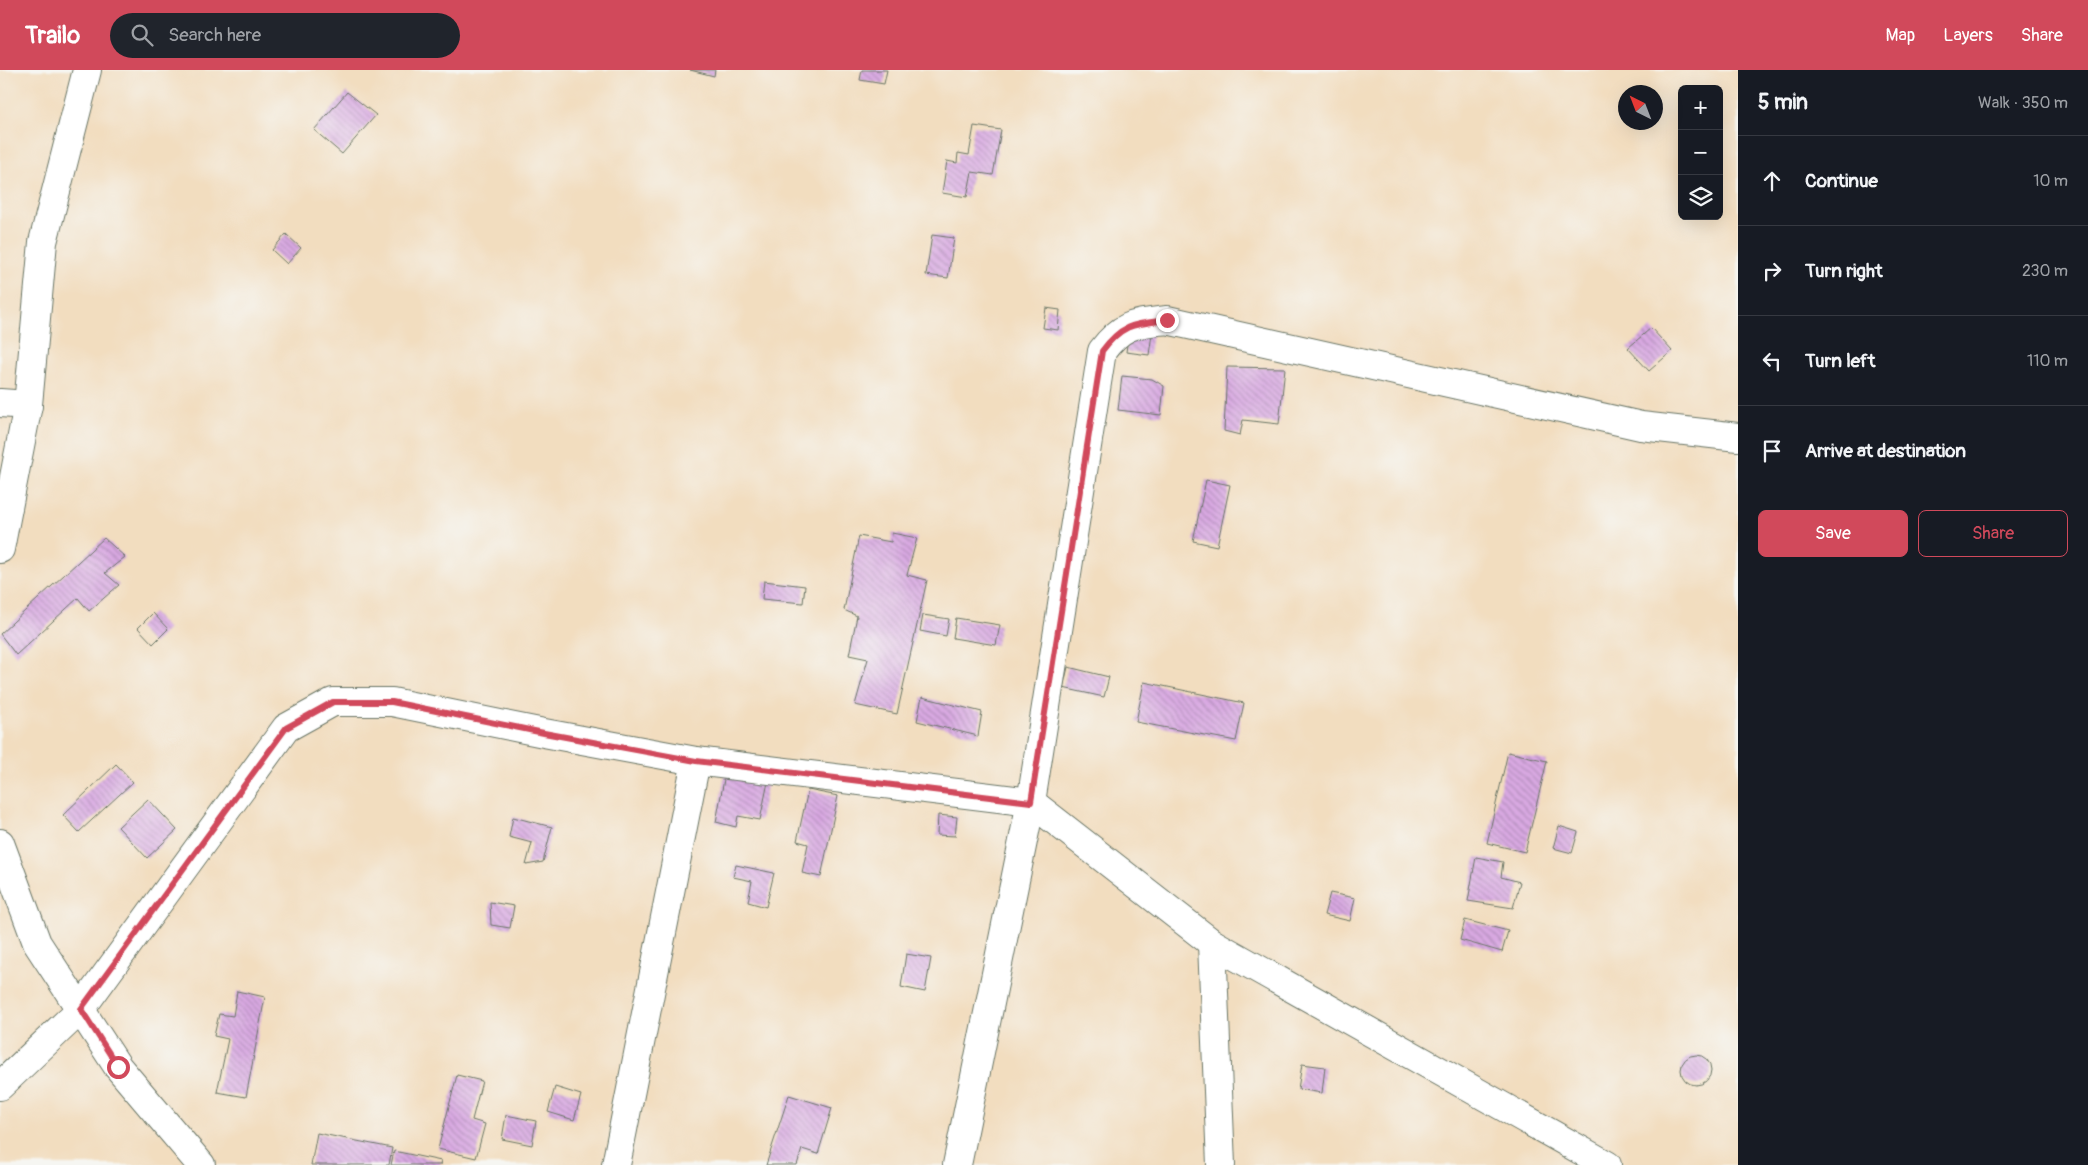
<!DOCTYPE html>
<meta charset="utf-8">
<style>
:root{--surface:#171b24;--page:#20242c;--text:#f1f3f6;--muted:#9ea1a6;--line:#363941;--accent:#d1495b}
body{margin:0;font-family:Pangolin,sans-serif;background:var(--page);color:var(--text)}
.controls{position:absolute;right:15px;top:15px;display:grid;overflow:hidden;border-radius:8px;box-shadow:0 5px 20px #0002}
.controls button{width:45px;height:45px;display:grid;place-items:center;padding:0;border:0;border-bottom:1px solid var(--line);background:var(--surface);color:var(--text);font:25px sans-serif}
.compass{position:absolute;left:1618px;top:15px;width:45px;height:45px;border-radius:50%;background:var(--surface);box-shadow:0 5px 20px #0002;rotate:318deg}
.stop{position:absolute;width:15px;height:15px;margin:-11px;border:4px solid #d1495b;border-radius:50%;background:#fff}
.stop.end{background:#d1495b;border-color:#fff;box-shadow:0 1px 5px #0008}
.list{margin:0;padding:0;list-style:none}
h2{display:flex;justify-content:space-between;align-items:center;height:65px;margin:0;padding:0 20px;font-size:21px}
h2 small{font-size:16px;font-weight:400;color:var(--muted)}
.list li{display:grid;grid-template-columns:32px 1fr auto;gap:15px;align-items:center;box-sizing:border-box;height:90px;padding:0 20px;border-top:1px solid var(--line)}
.list b{display:block;font-size:19px;white-space:nowrap}
.list em{font-size:16px;font-style:normal;color:var(--muted)}
.actions{display:flex;gap:10px;padding:15px 20px}
.actions a{flex:1;padding:11px 0;border:1px solid var(--accent);border-radius:8px;text-align:center;font-size:18px;color:var(--accent)}
.actions .main{background:var(--accent);color:#fff}
.icon{flex:none;width:28px;height:28px;fill:none;stroke:currentColor;stroke-width:2;stroke-linecap:round;stroke-linejoin:round}
.map{position:relative;flex:none;width:1738px;height:1095px;overflow:hidden}
header{display:flex;align-items:center;gap:30px;box-sizing:border-box;height:70px;padding:0 25px;background:var(--accent);color:#fff}
header strong{font-size:24px}
nav{display:flex;gap:28px;margin-inline-start:auto;font-size:18px}
.search{width:350px;height:45px;background:var(--page);display:flex;align-items:center;gap:12px;box-sizing:border-box;padding:0 18px;border-radius:28px;color:var(--muted);font-size:19px}
main{display:flex}
aside{flex:1;background:var(--surface)}
.map>svg:first-child{display:block}
</style>
<header>
<strong>Trailo</strong>
<div class="search"><svg class="icon" aria-label="search" viewBox="0 0 24 24"><circle cx="10" cy="10" r="6"/><path d="M15 15l6 6"/></svg>Search here</div>
<nav><a>Map</a><a>Layers</a><a>Share</a></nav>
</header>
<main>
<div class="map">
<svg width="1738" height="1095" viewBox="0 0 1738 1095">
<defs>
<pattern id="building-back-hatch" width="6" height="6" patternUnits="userSpaceOnUse" patternTransform="scale(1.25)"><rect width="6" height="6" fill="#d9a9e2"/><path d="M-1 5l2 2M0 0l6 6M5-1l2 2" fill="none" stroke="#af8bb8"/></pattern>
</defs>
<rect width="100%" height="100%" fill="#f6f6f2"/>
<filter id="ink" filterUnits="userSpaceOnUse"><feTurbulence type="fractalNoise" baseFrequency=".02" numOctaves="2"/><feDisplacementMap in="SourceGraphic" scale="10" xChannelSelector="R" yChannelSelector="G"/><feConvolveMatrix kernelMatrix="1 2 1 2 8 2 1 2 1" color-interpolation-filters="sRGB"/></filter>
<filter id="wash" filterUnits="userSpaceOnUse"><feTurbulence type="fractalNoise" baseFrequency=".0096" numOctaves="4" result="noise"/><feDisplacementMap in="SourceGraphic" scale="20" xChannelSelector="R" yChannelSelector="G"/><feGaussianBlur stdDeviation="1.12" result="paint"/><feColorMatrix in="noise" values="0 0 0 0 0 0 0 0 0 0 0 0 0 0 0 0 0 1.4 0 .05"/><feComposite in="paint" operator="in"/></filter>
<g filter="url(#wash)">
<rect width="100%" height="100%" fill="#f2ddbf"/>
<g id="blocks">
<g fill="url(#building-back-hatch)">
<path d="M690,0H715L714,6Z"/>
<path d="M862,0H887L884,14L860,10Z"/>
<path d="M347,22L376,45L342,84L314,60Z"/>
<path d="M974,56L1001,60L993,105L972,102L967,127L942,123L947,91L957,93L958,83L969,85Z"/>
<path d="M286,164L301,178L287,194L272,180Z"/>
<path d="M932,165L954,168L948,208L926,205Z"/>
<path d="M1046,238L1060,240L1058,260L1043,258Z"/>
<path d="M1651,258L1672,281L1649,301L1628,278Z"/>
<path d="M1129,261L1152,264L1149,285L1126,282Z"/>
<path d="M1227,297L1285,298L1279,354L1243,350L1240,365L1224,361Z"/>
<path d="M1122,306L1152,309L1164,316L1161,345L1118,340Z"/>
<path d="M1206,410L1230,415L1217,476L1193,471Z"/>
<path d="M892,463L917,468L907,505L927,510L897,644L855,635L868,589L849,585L857,546L844,540L859,466L891,472Z"/>
<path d="M104,468L125,487L105,503L119,515L89,541L78,528L16,585L0,564Z"/>
<path d="M764,511L805,516L803,533L762,529Z"/>
<path d="M153,543L168,559L153,574L138,558Z"/>
<path d="M923,545L949,549L946,566L920,561Z"/>
<path d="M956,548L1000,555L996,575L953,568Z"/>
<path d="M1068,597L1109,607L1104,627L1063,618Z"/>
<path d="M1144,612L1244,633L1236,671L1136,652Z"/>
<path d="M922,627L982,642L978,666L917,651Z"/>
<path d="M1508,682L1547,691L1525,782L1487,773Z"/>
<path d="M116,694L133,712L79,762L63,745Z"/>
<path d="M725,704L768,712L760,750L738,746L736,757L716,752Z"/>
<path d="M808,720L838,726L821,807L802,803L808,774L797,771Z"/>
<path d="M148,729L177,760L147,788L118,757Z"/>
<path d="M938,745L957,747L955,766L937,765Z"/>
<path d="M513,747L552,757L543,792L526,795L532,773L509,767Z"/>
<path d="M1559,756L1578,762L1572,783L1553,778Z"/>
<path d="M1476,787L1503,792L1501,807L1520,812L1513,838L1468,831Z"/>
<path d="M736,795L774,803L766,837L748,832L752,811L733,807Z"/>
<path d="M1330,823L1355,828L1350,851L1324,845Z"/>
<path d="M490,832L514,836L510,858L491,855Z"/>
<path d="M1465,850L1508,861L1502,882L1460,870Z"/>
<path d="M906,884L931,888L925,922L901,917Z"/>
<path d="M237,921L265,927L246,1027L217,1022L228,969L214,966L219,944L233,946Z"/>
<circle cx="1696" cy="1000" r="15"/>
<path d="M1302,994L1325,997L1322,1023L1298,1019Z"/>
<path d="M457,1005L482,1011L472,1050L485,1054L476,1088L438,1079Z"/>
<path d="M555,1017L581,1025L574,1050L548,1042Z"/>
<path d="M789,1025L832,1038L818,1084L802,1079L797,1095H766Z"/>
<path d="M506,1045L536,1051L532,1075L502,1069Z"/>
<path d="M317,1063L392,1078L389,1095H311Z"/>
<path d="M394,1081L441,1091L440,1095H391Z"/>
</g>
</g>
</g>
<g filter="url(#ink)">
<use href="#blocks" fill-opacity="0" stroke="#697565" stroke-width="1"/>
<g fill="none" stroke-linecap="round" stroke-linejoin="round">
<g stroke="#697565" stroke-width="30">
<g id="minor">
<path d="M0,333L28,335"/>
<path d="M0,479L28,335L43,172L87,0"/>
<path d="M0,773L37,873L118,997L201,1095"/>
<path d="M1212,873L1221,1095"/>
<path d="M0,1016L81,939L286,658L333,632H392L544,663L696,691L1031,732L1212,873L1607,1095"/>
<path d="M616,1095L696,691"/>
<path d="M957,1095L1031,732L1102,281C1123,253 1135,254 1167,250L1641,356L1738,367"/>
</g>
</g>
<use href="#minor" stroke="#fff" stroke-width="28"/>
</g>
</g>
<g fill="none" stroke-linecap="round" stroke-linejoin="round" filter="url(#ink)">
<path stroke="#d1495b" stroke-width="6" d="M118,997L81,939L286,658L333,632H392L544,663L696,691L1031,732L1102,281C1123,253 1135,254 1167,250"/>
</g>
</svg>
<div class="controls">
<button>+</button>
<button>−</button>
<button><svg class="icon" aria-label="layers" viewBox="0 0 24 24"><path d="M12 4l9 5-9 5-9-5zM3 14l9 5 9-5"/></svg></button>
</div>
<svg class="compass" viewBox="-18 -18 36 36"><path d="M0-13l5 13h-10z" fill="#e53935"/><path d="M0 13l5-13h-10z" fill="#9ea1a6"/></svg>
<div class="stop" style="left:118px;top:997px"></div>
<div class="stop end" style="left:1167px;top:250px"></div>
</div>
<aside>
<h2>5 min<small>Walk · 350 m</small></h2>
<ul class="list">
<li><svg class="icon" aria-label="ahead" viewBox="0 0 24 24"><path d="M12 20V5M6 11l6-6 6 6"/></svg><div><b>Continue</b></div><em>10 m</em></li>
<li><svg class="icon" aria-label="right" viewBox="0 0 24 24"><path d="M7 20v-9h11M14 6l5 5-5 5"/></svg><div><b>Turn right</b></div><em>230 m</em></li>
<li><svg class="icon" aria-label="left" viewBox="0 0 24 24"><path d="M17 20v-9H6M10 6l-5 5 5 5"/></svg><div><b>Turn left</b></div><em>110 m</em></li>
<li><svg class="icon" aria-label="arrive" viewBox="0 0 24 24"><path d="M6 21V4h12l-3 4 3 4H6"/></svg><div><b>Arrive at destination</b></div></li>
</ul>
<div class="actions"><a class="main">Save</a><a>Share</a></div>
</aside>
</main>
